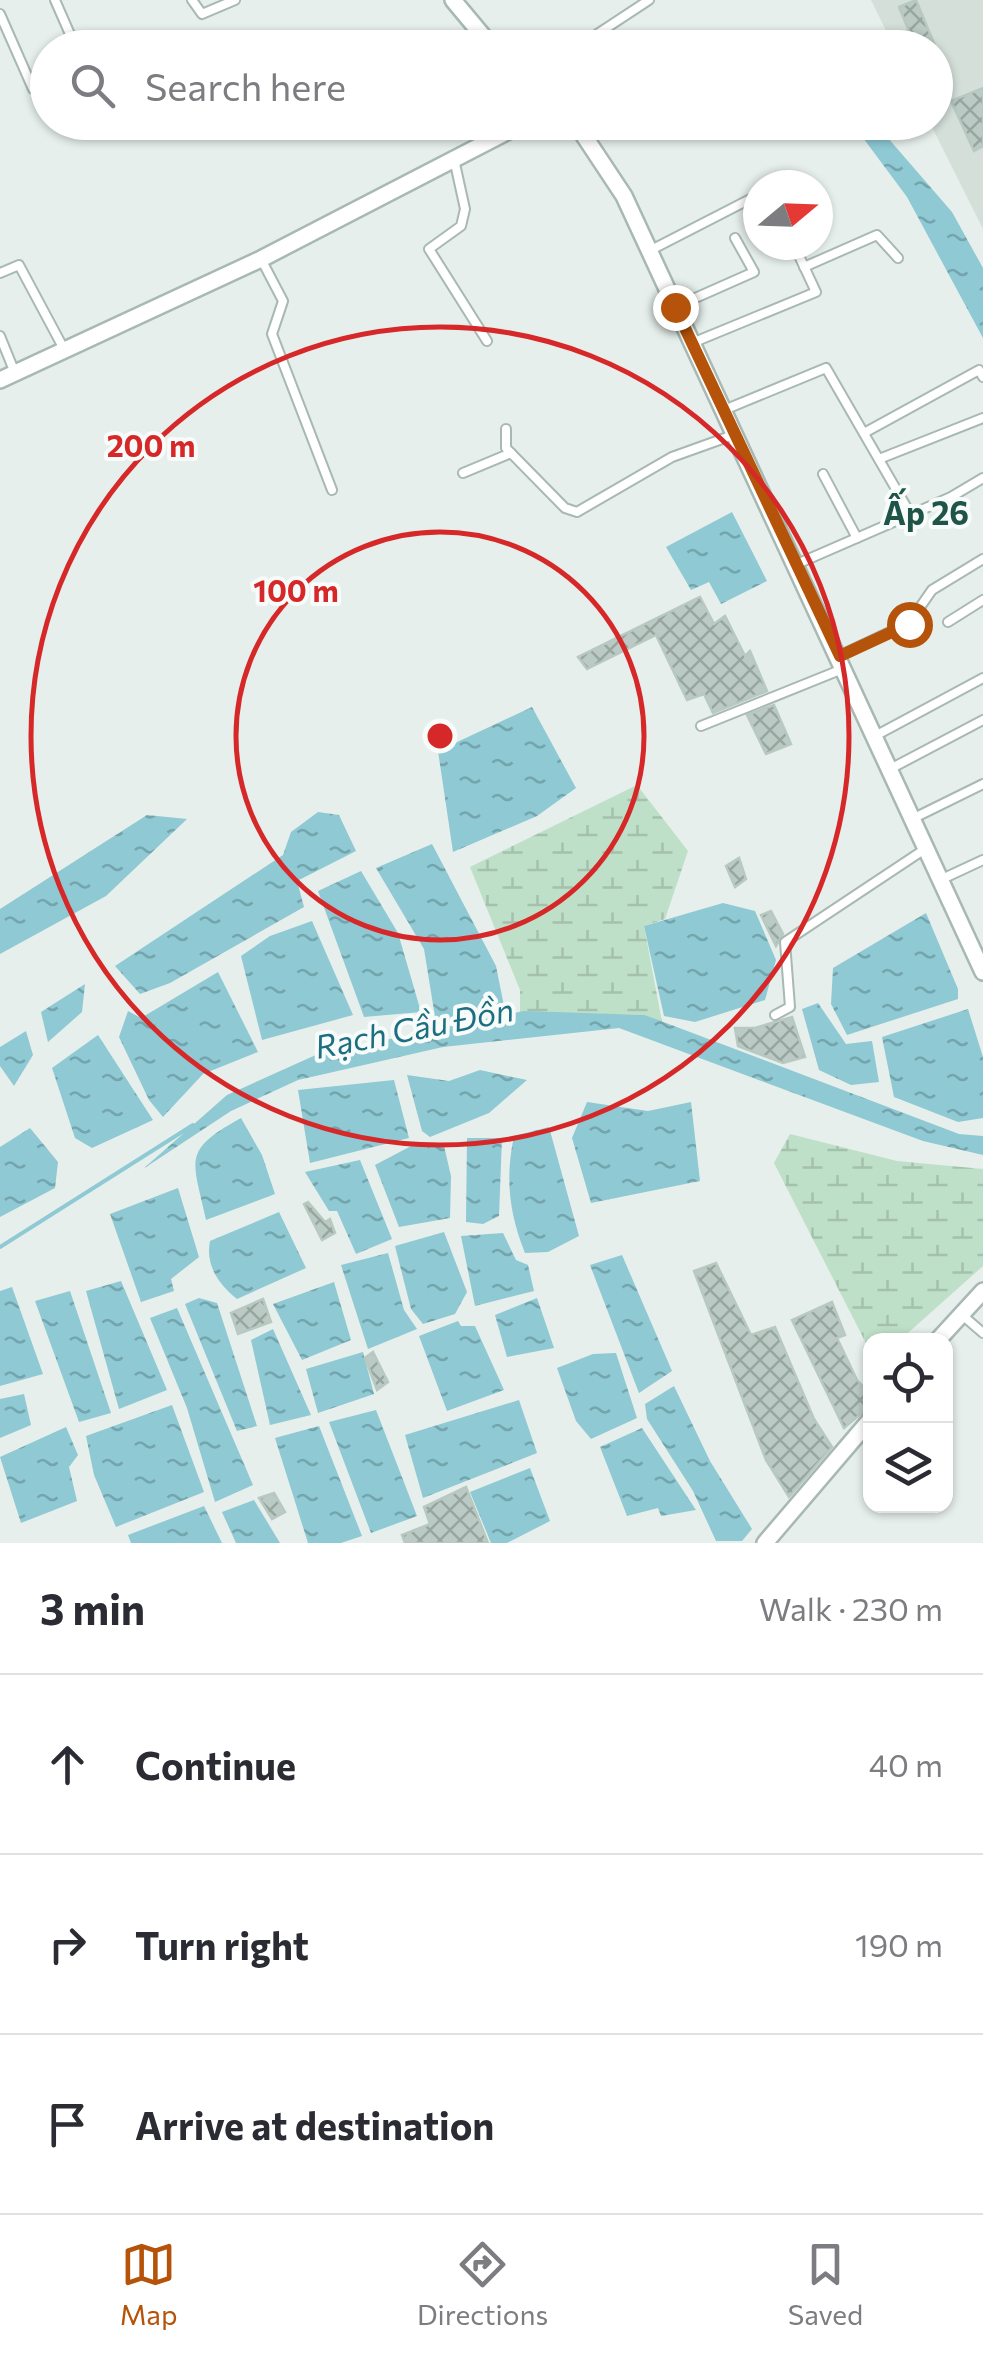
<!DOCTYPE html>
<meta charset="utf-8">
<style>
:root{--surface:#fff;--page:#f2f2f3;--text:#2b2b33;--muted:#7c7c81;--line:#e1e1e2;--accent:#b45309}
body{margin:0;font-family:Commissioner,sans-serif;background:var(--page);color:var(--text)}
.controls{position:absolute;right:30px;bottom:30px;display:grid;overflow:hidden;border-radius:20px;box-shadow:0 2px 8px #0004}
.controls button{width:90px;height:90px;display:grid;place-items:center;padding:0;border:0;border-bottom:2px solid var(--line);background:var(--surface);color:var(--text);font:50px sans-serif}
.compass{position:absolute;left:743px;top:170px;width:90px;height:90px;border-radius:50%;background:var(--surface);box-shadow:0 2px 8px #0004;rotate:71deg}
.stop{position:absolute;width:30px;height:30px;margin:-22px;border:8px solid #b45309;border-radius:50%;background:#fff}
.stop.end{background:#b45309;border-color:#fff;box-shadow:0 2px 10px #0008}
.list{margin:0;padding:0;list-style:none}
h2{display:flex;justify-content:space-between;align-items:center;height:130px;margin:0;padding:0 40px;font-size:42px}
h2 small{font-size:32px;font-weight:400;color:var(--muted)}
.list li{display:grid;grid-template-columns:65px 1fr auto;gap:30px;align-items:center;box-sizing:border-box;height:180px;padding:0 40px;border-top:2px solid var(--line)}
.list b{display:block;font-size:38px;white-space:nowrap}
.list em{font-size:32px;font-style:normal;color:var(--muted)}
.icon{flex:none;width:55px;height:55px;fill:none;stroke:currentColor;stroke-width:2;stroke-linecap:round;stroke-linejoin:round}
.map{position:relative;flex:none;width:983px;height:1543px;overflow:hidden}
.search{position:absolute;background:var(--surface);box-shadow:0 2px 8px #0004;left:30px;right:30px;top:30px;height:110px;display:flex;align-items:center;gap:25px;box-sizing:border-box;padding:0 35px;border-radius:55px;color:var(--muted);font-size:38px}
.sheet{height:670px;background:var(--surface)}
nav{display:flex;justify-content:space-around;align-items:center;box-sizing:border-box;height:140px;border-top:2px solid var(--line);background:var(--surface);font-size:28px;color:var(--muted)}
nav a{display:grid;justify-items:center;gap:5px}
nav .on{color:var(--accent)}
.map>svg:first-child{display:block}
</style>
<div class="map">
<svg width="983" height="1543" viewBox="0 0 983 1543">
<defs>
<pattern id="wetland-marsh" width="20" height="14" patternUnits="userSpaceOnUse" patternTransform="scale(2.5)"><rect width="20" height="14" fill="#bfe0c8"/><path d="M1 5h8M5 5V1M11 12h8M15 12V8" fill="none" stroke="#a4c1ad"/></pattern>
<pattern id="water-ripples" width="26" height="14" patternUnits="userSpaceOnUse" patternTransform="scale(2.5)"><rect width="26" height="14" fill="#8ec9d4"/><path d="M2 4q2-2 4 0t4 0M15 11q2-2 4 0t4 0" fill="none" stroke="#74a5ad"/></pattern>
<pattern id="building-cross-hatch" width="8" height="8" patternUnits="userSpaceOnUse" patternTransform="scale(2.5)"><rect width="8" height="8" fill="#bbcac4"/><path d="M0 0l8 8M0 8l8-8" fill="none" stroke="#98a6a0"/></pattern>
</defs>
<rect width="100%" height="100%" fill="#e6efeb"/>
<path fill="#d4dfda" d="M871,0H983V229L930,123L936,122V48L894,47Z"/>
<g fill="url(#wetland-marsh)">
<path d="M637,785L688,851L665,919L644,926L662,1022L645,1015L520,1012V990L470,867Z"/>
<path d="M790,1134L897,1161L983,1169V1266L900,1340H870V1351L774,1163Z"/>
</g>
<g fill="url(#water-ripples)">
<path d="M852,123H875L952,212L983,268V338L907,197Z"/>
<path d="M732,512L767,581L721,604L709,582L691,590L666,547Z"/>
<path d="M532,707L576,788L537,816L453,852L438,751Z"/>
<path d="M318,812L339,815L356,851L297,881L304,907L170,983L140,994L115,966L283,855L291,832Z"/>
<path d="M147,815L187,819L106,896L0,954V909Z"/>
<path d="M432,844L496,966L505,1011L436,1023L424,949L376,868Z"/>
<path d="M361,871L398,933L421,1012L364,1017L318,891Z"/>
<path d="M723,903L755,911L776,960L765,1000L695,1022L664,1016L644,926Z"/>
<path d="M926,913L958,989V999L847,1035L831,1004L833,968Z"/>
<path d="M312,921L353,1015L262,1040L241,956L270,936Z"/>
<path d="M218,972L258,1052L203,1074L163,1117L149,1100L119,1037L128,1011L141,1018Z"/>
<path d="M85,984L82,1012L48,1042L41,1012Z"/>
<path d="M818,1003L846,1044L872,1041L879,1082L851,1085L819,1070L802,1009Z"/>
<path d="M968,1009L983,1057V1118L958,1122L894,1097L882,1037Z"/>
<path d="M524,1011L645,1015L959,1134L983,1136V1155L923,1141L619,1028L443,1047L298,1080L231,1111L143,1169L227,1095L318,1054Z"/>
<path d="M26,1031L33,1055L14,1086L0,1066V1047Z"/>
<path d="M98,1035L153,1120L92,1148L75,1138L52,1068Z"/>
<path d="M480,1070L527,1080L489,1113L430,1137L422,1131L407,1075L449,1081Z"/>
<path d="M394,1080L409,1138L310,1163L298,1090Z"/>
<path d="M587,1102L648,1111L691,1102L700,1181L591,1203L572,1138Z"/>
<path d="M241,1118L262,1155L275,1194L206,1220C193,1159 181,1151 241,1118Z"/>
<path d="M549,1127L579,1236L548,1252L525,1253C509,1213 505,1178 514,1136Z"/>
<path d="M30,1128L58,1162L55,1188L0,1217V1147Z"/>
<path d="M467,1138H502L499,1216L483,1224L466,1222Z"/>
<path d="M413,1145L444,1146L451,1176L450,1218L399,1227L375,1165Z"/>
<path d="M360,1160L392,1239L356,1254L337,1211H329L305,1172Z"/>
<path d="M178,1188L199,1257L171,1279L174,1291L141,1302L110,1214Z"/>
<path d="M279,1212L306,1268L237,1299C219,1285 205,1265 210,1241Z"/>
<path d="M444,1232L467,1292L455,1314L423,1324L411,1309L395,1246Z"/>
<path d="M503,1233L516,1260L528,1265L534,1291L475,1306L461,1236Z"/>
<path d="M388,1253L404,1310L417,1329L368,1349L341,1265Z"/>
<path d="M622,1255L672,1371L639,1393L590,1265Z"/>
<path d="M121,1281L167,1390L119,1409L86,1291Z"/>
<path d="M334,1282L351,1340L302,1360L273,1304Z"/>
<path d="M12,1287L43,1374L0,1386V1291Z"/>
<path d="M70,1291L111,1413L79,1422L35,1301Z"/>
<path d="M199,1298L217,1303L257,1426L237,1431L185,1304Z"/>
<path d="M537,1298L554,1348L507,1357L495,1315Z"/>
<path d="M177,1308L253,1485L215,1502L187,1408L150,1318Z"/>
<path d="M458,1321L461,1326H475L504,1390L447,1411L419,1336Z"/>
<path d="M273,1329L311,1415L270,1425L251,1340Z"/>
<path d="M363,1352L374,1394L318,1413L306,1369Z"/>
<path d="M616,1353L637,1418L591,1439L576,1421L557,1368L593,1354Z"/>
<path d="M674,1386L710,1461L752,1529L742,1541H716L693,1491L647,1419L645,1404Z"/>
<path d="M24,1394L31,1425L0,1438V1399Z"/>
<path d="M519,1400L537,1453L423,1498L405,1435Z"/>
<path d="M172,1405L204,1492L116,1527L94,1475L86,1436Z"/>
<path d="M376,1410L417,1516L371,1533L329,1422Z"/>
<path d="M319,1426L362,1536L341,1543H308L275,1438Z"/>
<path d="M66,1427L78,1455L69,1467L77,1501L21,1523L0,1457Z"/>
<path d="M642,1428L696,1510L661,1516L658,1508L627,1516L600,1447Z"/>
<path d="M530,1468L550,1521L507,1543H491L470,1492Z"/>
<path d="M254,1500L280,1543H236L222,1512Z"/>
<path d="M204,1506L222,1543H131L128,1535Z"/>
</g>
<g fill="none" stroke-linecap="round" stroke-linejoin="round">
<path stroke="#8ec9d4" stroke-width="4" d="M0,1247L193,1125"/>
</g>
<g fill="url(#building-cross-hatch)" stroke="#b8c9c2" stroke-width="2.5">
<path d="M916,0L948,77L936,82V48H916L899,7Z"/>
<path d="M983,88V146L974,151L951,101Z"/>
<path d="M700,597L714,624L725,616L745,656L750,651L767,691L713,713L704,694L687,700L656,635L587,669L578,657Z"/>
<path d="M774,705L791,744L766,754L747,715Z"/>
<path d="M739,858L746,879L735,887L726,866Z"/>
<path d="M771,911L783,934L776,946L761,915Z"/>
<path d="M792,1017L805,1057L783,1063L738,1046L735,1028H755Z"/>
<path d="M308,1202L325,1222L330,1219L335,1233L322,1240L304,1204Z"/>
<path d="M716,1263L751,1335L775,1327L814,1419L832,1447L789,1497L766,1460L694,1271Z"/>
<path d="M263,1299L271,1322L238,1334L231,1313Z"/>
<path d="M832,1302L845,1335L837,1338L857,1380L870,1394V1406L844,1428L792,1320Z"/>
<path d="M373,1352L388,1382L377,1390L365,1358Z"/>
<path d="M466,1487L488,1543H405L402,1535L430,1524L424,1507Z"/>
<path d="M274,1493L285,1512L272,1519L259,1498Z"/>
</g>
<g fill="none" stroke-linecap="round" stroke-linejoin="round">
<g stroke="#a8b8b2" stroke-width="12">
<g id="service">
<path d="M55,0L76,48"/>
<path d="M192,0L202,14L235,0"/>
<path d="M0,14L33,89"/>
<path d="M576,48L649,0"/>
<path d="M589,139L614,122"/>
<path d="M454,159L465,209L461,226L429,249L487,341"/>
<path d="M778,185L792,179"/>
<path d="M651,250L758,195"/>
<path d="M261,259L283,301L272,334L332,490"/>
<path d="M804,267L877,235L898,258"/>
<path d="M0,273L19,265L65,351"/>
<path d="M675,307L754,272L735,238"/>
<path d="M0,336L15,373"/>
<path d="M692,343L816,292L794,245"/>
<path d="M724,410L826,368L911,515"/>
<path d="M506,429V448L565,508L577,512L672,457L736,434"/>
<path d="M864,433L979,370L983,377"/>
<path d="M879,459L983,418"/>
<path d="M463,473L511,453"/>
<path d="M823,474L857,538"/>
<path d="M797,564L951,497L983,478"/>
<path d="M948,622L983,600"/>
<path d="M839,656L909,623L932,590L983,559"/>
<path d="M701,726L845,668"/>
<path d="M875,736L983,678"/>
<path d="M890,769L983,720"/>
<path d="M912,819L983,784"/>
<path d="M940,880L983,860"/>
<path d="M775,1015L790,1007L785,942L925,849"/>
<path d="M961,1314L983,1333"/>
</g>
</g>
<g stroke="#a8b8b2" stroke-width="20">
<g id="minor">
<path d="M453,0L493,48"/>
<path d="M575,122L624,196L983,972"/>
<path d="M0,380L261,259L526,122"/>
<path d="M938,1340L983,1291"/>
<path d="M765,1543L870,1420"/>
</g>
</g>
<use href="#service" stroke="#fff" stroke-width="8"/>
<use href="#minor" stroke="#fff" stroke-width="15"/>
</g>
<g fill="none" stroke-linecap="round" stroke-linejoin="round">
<path stroke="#b45309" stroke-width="12" d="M675,307L840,656L909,624"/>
</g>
<g fill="none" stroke="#d62828" stroke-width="5">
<circle cx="440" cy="736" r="204"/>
<circle cx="440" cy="736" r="409"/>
</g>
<g text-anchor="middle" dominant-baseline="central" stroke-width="8" stroke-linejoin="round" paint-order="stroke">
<g font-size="32" font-weight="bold" fill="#1f5548" stroke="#f7fbf9">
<text x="926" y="512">Ấp 26</text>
</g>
<g font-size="32" font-style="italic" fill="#1c6f80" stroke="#f7fbf9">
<text transform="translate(414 1027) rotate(-11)">Rạch Cầu Đồn</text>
</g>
</g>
<circle cx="440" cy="736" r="15" fill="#d62828" stroke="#f7fbf9" stroke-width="5"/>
<g font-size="30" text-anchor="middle" font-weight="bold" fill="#d62828" stroke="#f7fbf9" stroke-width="8" stroke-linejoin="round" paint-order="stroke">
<text x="151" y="457">200 m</text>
<text x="296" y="602">100 m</text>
</g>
</svg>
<div class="controls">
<button><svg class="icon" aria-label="locate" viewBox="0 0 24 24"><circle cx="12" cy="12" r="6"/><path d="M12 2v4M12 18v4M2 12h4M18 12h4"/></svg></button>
<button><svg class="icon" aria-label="layers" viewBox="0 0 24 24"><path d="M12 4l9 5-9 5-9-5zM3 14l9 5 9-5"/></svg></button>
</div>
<svg class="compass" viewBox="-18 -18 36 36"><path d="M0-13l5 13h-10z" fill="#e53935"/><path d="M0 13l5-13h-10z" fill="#7c7c81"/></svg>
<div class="stop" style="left:909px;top:624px"></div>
<div class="stop end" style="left:675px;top:307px"></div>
<div class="search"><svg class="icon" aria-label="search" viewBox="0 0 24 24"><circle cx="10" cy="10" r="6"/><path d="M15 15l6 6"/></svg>Search here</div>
</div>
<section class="sheet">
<h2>3 min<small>Walk · 230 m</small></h2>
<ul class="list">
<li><svg class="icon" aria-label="ahead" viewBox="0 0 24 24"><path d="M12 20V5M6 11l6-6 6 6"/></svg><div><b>Continue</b></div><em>40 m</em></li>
<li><svg class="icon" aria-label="right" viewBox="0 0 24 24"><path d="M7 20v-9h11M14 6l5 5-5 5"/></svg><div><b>Turn right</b></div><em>190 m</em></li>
<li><svg class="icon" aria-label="arrive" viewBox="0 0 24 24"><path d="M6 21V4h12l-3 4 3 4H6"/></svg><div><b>Arrive at destination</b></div></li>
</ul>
</section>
<nav>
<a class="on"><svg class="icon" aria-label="map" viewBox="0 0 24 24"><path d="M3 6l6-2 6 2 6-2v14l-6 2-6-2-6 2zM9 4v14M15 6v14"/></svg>Map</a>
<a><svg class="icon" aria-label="directions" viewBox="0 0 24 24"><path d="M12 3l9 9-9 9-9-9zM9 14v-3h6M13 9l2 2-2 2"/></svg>Directions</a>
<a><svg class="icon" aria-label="saved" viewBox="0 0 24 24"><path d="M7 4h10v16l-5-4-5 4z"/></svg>Saved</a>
</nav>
